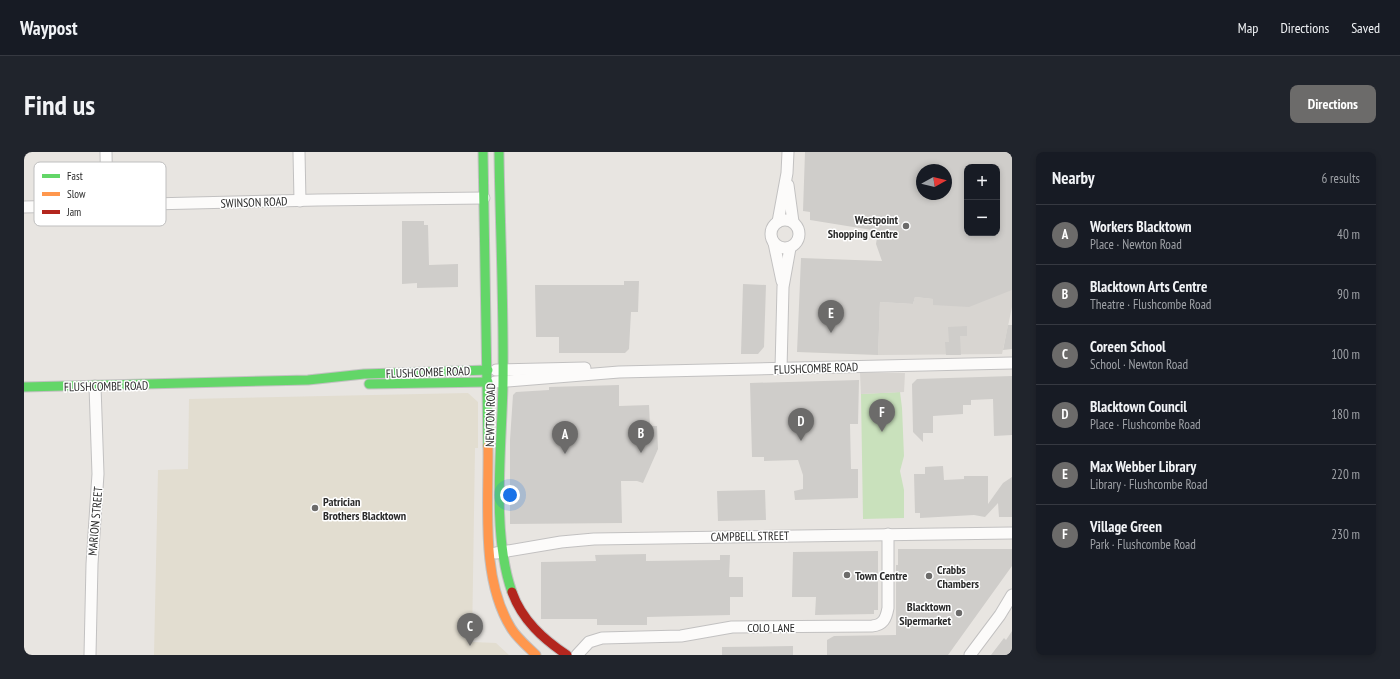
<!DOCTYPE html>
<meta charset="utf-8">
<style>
:root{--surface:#171b24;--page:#20242c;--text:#f1f3f6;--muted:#9ea1a6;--line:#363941;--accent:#6c6b6a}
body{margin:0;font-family:"PT Sans Narrow",sans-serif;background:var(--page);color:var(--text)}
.controls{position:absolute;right:12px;top:12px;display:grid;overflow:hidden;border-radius:8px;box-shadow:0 2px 6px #0003}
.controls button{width:36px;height:36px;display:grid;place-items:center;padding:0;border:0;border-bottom:1px solid var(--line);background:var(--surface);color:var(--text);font:20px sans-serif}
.compass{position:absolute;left:892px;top:12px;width:36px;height:36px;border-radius:50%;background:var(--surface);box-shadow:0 2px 6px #0003;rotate:82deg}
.you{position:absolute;left:486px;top:343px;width:14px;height:14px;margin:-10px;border:3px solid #fff;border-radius:50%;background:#1a73e8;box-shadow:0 0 0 6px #1a73e833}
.badge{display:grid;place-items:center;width:26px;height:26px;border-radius:50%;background:var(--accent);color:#fff;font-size:13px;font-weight:700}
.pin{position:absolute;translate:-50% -33px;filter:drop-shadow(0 1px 2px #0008)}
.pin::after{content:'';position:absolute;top:21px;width:14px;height:12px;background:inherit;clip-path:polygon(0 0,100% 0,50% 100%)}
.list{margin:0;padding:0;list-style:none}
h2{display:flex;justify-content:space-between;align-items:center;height:52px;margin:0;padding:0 16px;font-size:17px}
h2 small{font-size:13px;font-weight:400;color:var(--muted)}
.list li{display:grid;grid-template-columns:26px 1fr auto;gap:12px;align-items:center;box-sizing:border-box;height:60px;padding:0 16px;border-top:1px solid var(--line)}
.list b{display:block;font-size:15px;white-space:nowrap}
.list p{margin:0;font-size:13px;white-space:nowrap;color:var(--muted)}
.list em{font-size:13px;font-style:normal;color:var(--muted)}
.map{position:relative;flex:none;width:988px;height:503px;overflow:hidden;border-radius:8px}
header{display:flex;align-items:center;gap:24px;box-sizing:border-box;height:56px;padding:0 20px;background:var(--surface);border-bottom:1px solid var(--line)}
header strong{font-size:19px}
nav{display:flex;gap:22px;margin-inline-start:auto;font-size:14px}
.intro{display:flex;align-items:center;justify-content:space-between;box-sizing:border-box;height:96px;padding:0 24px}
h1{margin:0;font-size:28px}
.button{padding:10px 18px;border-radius:8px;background:var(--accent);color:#fff;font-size:14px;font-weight:700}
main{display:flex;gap:24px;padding:0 24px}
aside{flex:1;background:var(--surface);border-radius:8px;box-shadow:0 2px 6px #0003}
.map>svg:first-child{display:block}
</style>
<header>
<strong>Waypost</strong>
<nav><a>Map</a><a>Directions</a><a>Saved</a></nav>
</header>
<div class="intro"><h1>Find us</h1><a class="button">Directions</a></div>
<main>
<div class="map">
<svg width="988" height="503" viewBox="0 0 988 503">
<rect width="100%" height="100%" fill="#e8e5e1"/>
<path fill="#e2ddd0" d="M444,241L454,250V296H451L448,490L472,491L485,503H130L134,318L164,317L165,247Z"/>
<path fill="#c9e1bc" d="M876,240L878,256L880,304L876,319L880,338V366L839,367L837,242Z"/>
<g fill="#d8d5d1">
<path d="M988,138V155L978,202L854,203L856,150L889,152L891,145L909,147Z"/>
<path d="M836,221H881L880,240L837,242Z"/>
</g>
<g fill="#cfcdca" fill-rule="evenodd">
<path d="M781,0H988V138L945,155L909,153V147L891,145L889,152L856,150L854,203L773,200L777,106L858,109L852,92L854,79L786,68V60L779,59ZM943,15H973V81H943ZM898,18H922V42H898Z"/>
<path d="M378,69H400V73H404L405,113L434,112V135L393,136V131L378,132Z"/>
<path d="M600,129H615L614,160H607L605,197L601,201H535V185H512L511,133H600Z"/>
<path d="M719,132L742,133L740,195L734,202H717Z"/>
<path d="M984,173H988V197L979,198Z"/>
<path d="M943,174V184H936L937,203H922L921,190H925L924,175Z"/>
<path d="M988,224V283L970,284L969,247L947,248V253H939V262L909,264V281H899V290L889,280L888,232L893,227Z"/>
<path d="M835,228L834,272H826L827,317H834V346L771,348L770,339L779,337V323L774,308L740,309V305H728L726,231Z"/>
<path d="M595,233V254L625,253L626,274H633L634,297L619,331L613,329H597L598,371L486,372V288L489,243L492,240L525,238V235Z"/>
<path d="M919,314L920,328L940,327V324H964V352L979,331L988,325V365H975L974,351L961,365L950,363L896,366V361H891L890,322H901V315Z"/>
<path d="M741,338L742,368L694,369L693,339Z"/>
<path d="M874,397H988V414L924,503H803V488L810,484L872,483V413H874Z"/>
<path d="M854,399V458H850V462L791,463L792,445H768L769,400Z"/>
<path d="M622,402V409L696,408V403H706L705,425H719V445H706V463L623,465V473H573V467H517V410L572,409L571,403Z"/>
<path d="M988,479V503H967L980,486L982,488Z"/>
<path d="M769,494V503H698V495Z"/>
</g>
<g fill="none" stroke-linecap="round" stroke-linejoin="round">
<g stroke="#c2c1c1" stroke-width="13">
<g id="street">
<path d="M82,0L83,54"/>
<path d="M275,0L276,49"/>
<path d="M764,33L769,70"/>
<path d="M0,55L294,48L460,46"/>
<circle cx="761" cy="82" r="14"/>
<path d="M754,70L763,21L764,0"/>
<path d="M750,91L758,129"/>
<path d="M757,217L759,135L766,96"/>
<path d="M472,218L561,216"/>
<path d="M471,230L595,220L988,211"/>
<path d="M472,401L537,390L570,387L988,381"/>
<path d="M66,503L68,412L74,322L71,234"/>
<path d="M553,503L565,490L578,486L657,484L708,475L848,474C859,473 862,467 864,456V382"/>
<path d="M946,503L976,463L988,443"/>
</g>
</g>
<g stroke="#c2c1c1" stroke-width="11">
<g id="fast">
<path d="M459,0L464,294"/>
<path d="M475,0C476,77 480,154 479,231C478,293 467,381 488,440"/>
<path d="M345,232L464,230"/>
<path d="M0,235L284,228L340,222L464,218"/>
</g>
</g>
<g stroke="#c2c1c1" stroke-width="11">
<path id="slow" d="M464,294C465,352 456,426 487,476C493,486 504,495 512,503"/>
</g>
<g stroke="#c2c1c1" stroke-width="11">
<path id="jam" d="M488,440C498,468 519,487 543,503"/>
</g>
<use href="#street" stroke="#fcfbfa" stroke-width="11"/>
<use href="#fast" stroke="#63d668" stroke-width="9"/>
<use href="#slow" stroke="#ff974d" stroke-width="9"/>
<use href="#jam" stroke="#b3261e" stroke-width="9"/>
</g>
<g fill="#6c6b6a" stroke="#fff" stroke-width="1.5">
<circle cx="882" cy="74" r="4"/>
<circle cx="291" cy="356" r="4"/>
<circle cx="823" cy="423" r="4"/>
<circle cx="905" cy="424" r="4"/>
<circle cx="935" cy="461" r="4"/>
</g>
<g text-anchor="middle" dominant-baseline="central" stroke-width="3" stroke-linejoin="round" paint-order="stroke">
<g font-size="12" fill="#2a2a2a" stroke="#fff">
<text transform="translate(230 50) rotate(-2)">SWINSON ROAD</text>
<text transform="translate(792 216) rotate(-2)">FLUSHCOMBE ROAD</text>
<text transform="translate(404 220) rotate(-2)">FLUSHCOMBE ROAD</text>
<text transform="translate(82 234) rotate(-1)">FLUSHCOMBE ROAD</text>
<text transform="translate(466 263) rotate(-89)">NEWTON ROAD</text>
<text transform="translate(71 369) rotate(-85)">MARION STREET</text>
<text transform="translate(726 384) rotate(-1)">CAMPBELL STREET</text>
<text x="747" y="475">COLO LANE</text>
</g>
<g font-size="12" font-weight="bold" fill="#2a2a2a" stroke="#fff" text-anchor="start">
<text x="874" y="67" text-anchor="end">Westpoint<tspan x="874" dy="14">Shopping Centre</tspan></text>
<text x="299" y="349">Patrician<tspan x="299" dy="14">Brothers Blacktown</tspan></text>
<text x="913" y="417">Crabbs<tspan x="913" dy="14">Chambers</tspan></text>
<text x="831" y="423">Town Centre</text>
<text x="927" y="454" text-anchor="end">Blacktown<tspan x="927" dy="14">Sipermarket</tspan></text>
</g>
</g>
<rect x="10" y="10" width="132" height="64" rx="6" fill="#fff" stroke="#bfbfbf" stroke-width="1"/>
<rect x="18" y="22" width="18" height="4" fill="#63d668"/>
<rect x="18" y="40" width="18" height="4" fill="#ff974d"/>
<rect x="18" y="58" width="18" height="4" fill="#b3261e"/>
<g font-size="11" fill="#2a2a2a">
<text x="43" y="28">Fast</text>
<text x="43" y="46">Slow</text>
<text x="43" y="64">Jam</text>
</g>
</svg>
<div class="controls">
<button>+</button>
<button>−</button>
</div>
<svg class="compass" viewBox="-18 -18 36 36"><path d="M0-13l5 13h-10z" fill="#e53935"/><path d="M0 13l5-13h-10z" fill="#9ea1a6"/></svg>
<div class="you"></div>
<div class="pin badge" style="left:541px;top:302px">A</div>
<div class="pin badge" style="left:617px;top:301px">B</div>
<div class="pin badge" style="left:446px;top:494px">C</div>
<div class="pin badge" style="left:777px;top:289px">D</div>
<div class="pin badge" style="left:807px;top:181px">E</div>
<div class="pin badge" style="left:858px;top:280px">F</div>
</div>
<aside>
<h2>Nearby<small>6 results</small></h2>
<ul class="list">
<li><span class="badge">A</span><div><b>Workers Blacktown</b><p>Place · Newton Road</p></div><em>40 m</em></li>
<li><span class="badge">B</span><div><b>Blacktown Arts Centre</b><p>Theatre · Flushcombe Road</p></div><em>90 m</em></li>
<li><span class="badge">C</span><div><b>Coreen School</b><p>School · Newton Road</p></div><em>100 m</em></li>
<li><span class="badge">D</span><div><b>Blacktown Council</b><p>Place · Flushcombe Road</p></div><em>180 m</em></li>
<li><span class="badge">E</span><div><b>Max Webber Library</b><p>Library · Flushcombe Road</p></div><em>220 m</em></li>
<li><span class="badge">F</span><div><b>Village Green</b><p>Park · Flushcombe Road</p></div><em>230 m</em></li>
</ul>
</aside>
</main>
